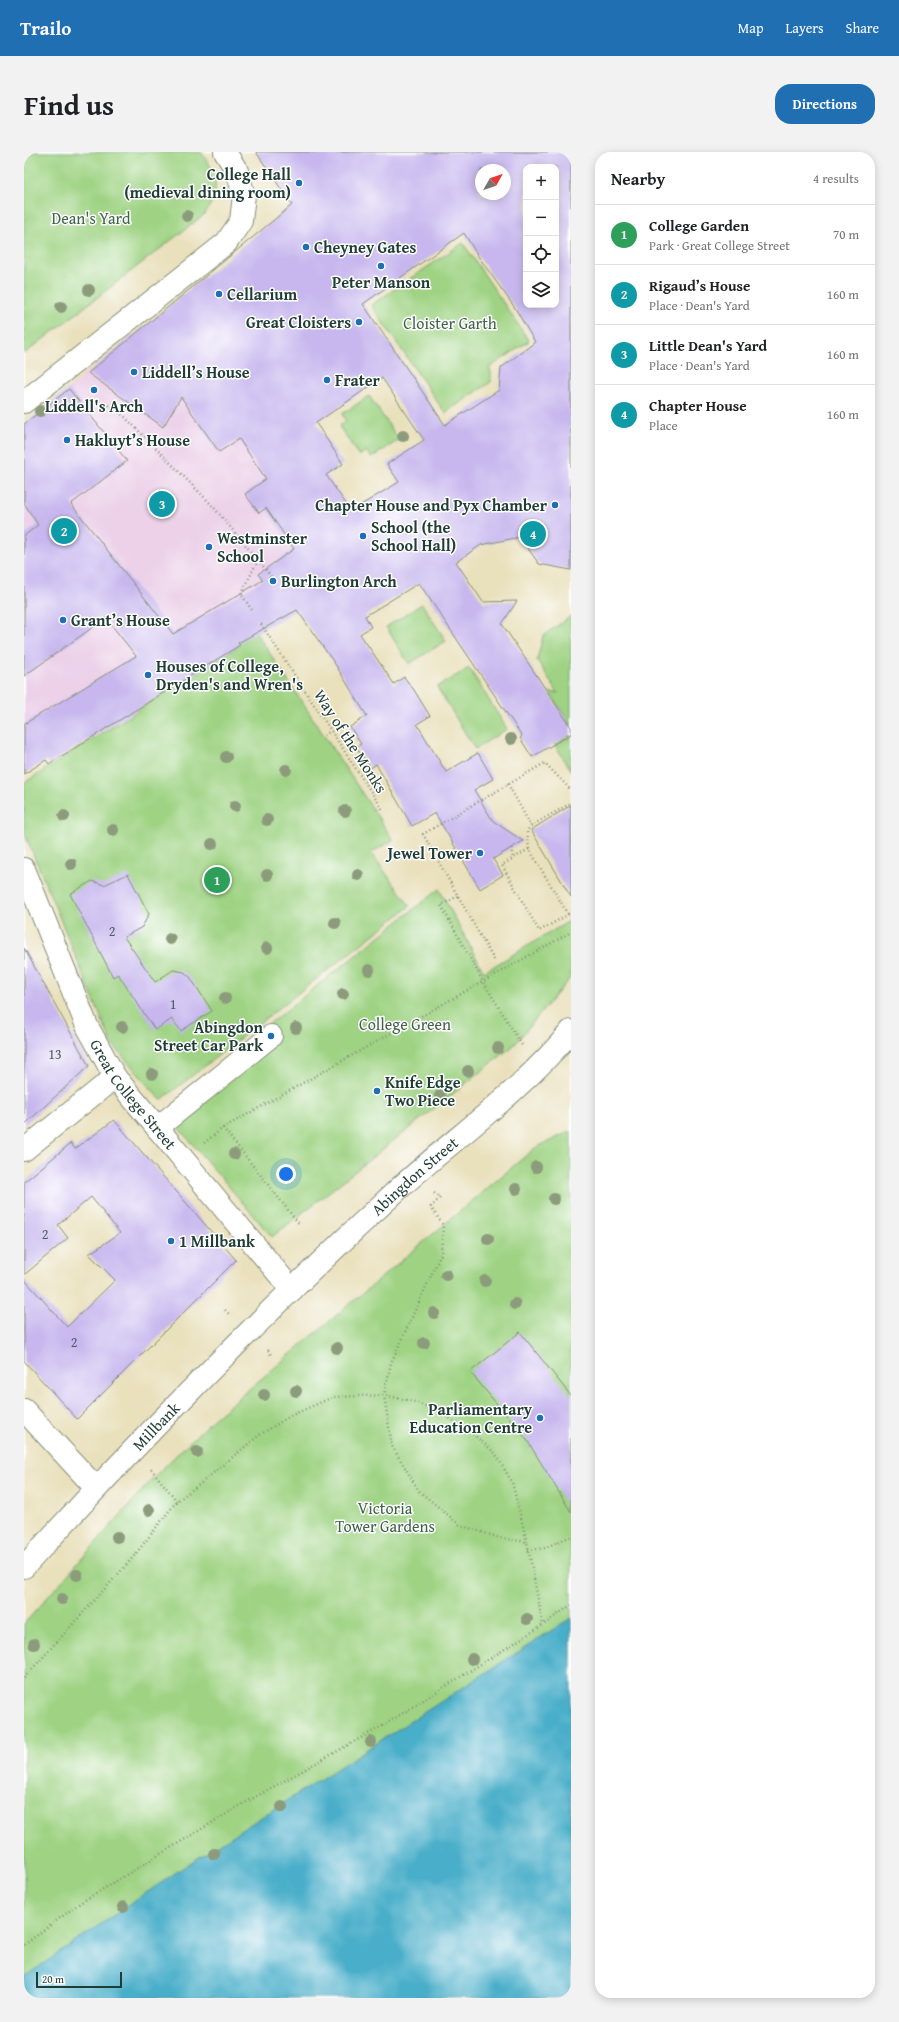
<!DOCTYPE html>
<meta charset="utf-8">
<style>
:root{--surface:#fff;--page:#f2f2f2;--text:#202124;--muted:#757577;--line:#e0e0e0;--accent:#1f6fb2}
body{margin:0;font-family:"Gentium Book Plus",serif;background:var(--page);color:var(--text)}
.controls{position:absolute;right:12px;top:12px;display:grid;overflow:hidden;border-radius:8px;box-shadow:0 2px 10px #0003}
.controls button{width:36px;height:36px;display:grid;place-items:center;padding:0;border:0;border-bottom:1px solid var(--line);background:var(--surface);color:var(--text);font:20px sans-serif}
.compass{position:absolute;left:451px;top:12px;width:36px;height:36px;border-radius:50%;background:var(--surface);box-shadow:0 2px 10px #0003;rotate:50deg}
.scale{position:absolute;left:12px;bottom:10px;width:86px;box-sizing:border-box;padding-left:4px;border:2px solid #1f3d34;border-top:0;font-size:11px;line-height:14px;white-space:nowrap;color:#1f3d34;-webkit-text-stroke:3px #fff;paint-order:stroke}
.you{position:absolute;left:262px;top:1022px;width:14px;height:14px;margin:-10px;border:3px solid #fff;border-radius:50%;background:#1a73e8;box-shadow:0 0 0 6px #1a73e833}
.badge{display:grid;place-items:center;width:26px;height:26px;border-radius:50%;background:var(--accent);color:#fff;font-size:13px;font-weight:700}
.pin{position:absolute;translate:-50% -50%;border:2px solid #fff;box-shadow:0 1px 4px #0006}
.list{margin:0;padding:0;list-style:none}
h2{display:flex;justify-content:space-between;align-items:center;height:52px;margin:0;padding:0 16px;font-size:17px}
h2 small{font-size:13px;font-weight:400;color:var(--muted)}
.list li{display:grid;grid-template-columns:26px 1fr auto;gap:12px;align-items:center;box-sizing:border-box;height:60px;padding:0 16px;border-top:1px solid var(--line)}
.list b{display:block;font-size:15px;white-space:nowrap}
.list p{margin:0;font-size:13px;white-space:nowrap;color:var(--muted)}
.list em{font-size:13px;font-style:normal;color:var(--muted)}
.icon{flex:none;width:22px;height:22px;fill:none;stroke:currentColor;stroke-width:2;stroke-linecap:round;stroke-linejoin:round}
.map{position:relative;flex:none;width:547px;height:1846px;overflow:hidden;border-radius:16px}
header{display:flex;align-items:center;gap:24px;box-sizing:border-box;height:56px;padding:0 20px;background:var(--accent);color:#fff}
header strong{font-size:19px}
nav{display:flex;gap:22px;margin-inline-start:auto;font-size:14px}
.intro{display:flex;align-items:center;justify-content:space-between;box-sizing:border-box;height:96px;padding:0 24px}
h1{margin:0;font-size:28px}
.button{padding:10px 18px;border-radius:16px;background:var(--accent);color:#fff;font-size:14px;font-weight:700}
main{display:flex;gap:24px;padding:0 24px}
aside{flex:1;background:var(--surface);border-radius:16px;box-shadow:0 2px 10px #0003}
.map>svg:first-child{display:block}
</style>
<header>
<strong>Trailo</strong>
<nav><a>Map</a><a>Layers</a><a>Share</a></nav>
</header>
<div class="intro"><h1>Find us</h1><a class="button">Directions</a></div>
<main>
<div class="map">
<svg width="547" height="1846" viewBox="0 0 547 1846">
<rect width="100%" height="100%" fill="#fff"/>
<filter id="ink" filterUnits="userSpaceOnUse"><feTurbulence type="fractalNoise" baseFrequency=".025" numOctaves="2"/><feDisplacementMap in="SourceGraphic" scale="8" xChannelSelector="R" yChannelSelector="G"/><feConvolveMatrix kernelMatrix="1 2 1 2 8 2 1 2 1" color-interpolation-filters="sRGB"/></filter>
<filter id="wash" filterUnits="userSpaceOnUse"><feTurbulence type="fractalNoise" baseFrequency=".012" numOctaves="4" result="noise"/><feDisplacementMap in="SourceGraphic" scale="16" xChannelSelector="R" yChannelSelector="G"/><feGaussianBlur stdDeviation="0.9" result="paint"/><feColorMatrix in="noise" values="0 0 0 0 0 0 0 0 0 0 0 0 0 0 0 0 0 1.4 0 .05"/><feComposite in="paint" operator="in"/></filter>
<g filter="url(#wash)">
<rect width="100%" height="100%" fill="#e9e0bc"/>
<path fill="#ecd1e9" d="M133,164L184,227L300,318L327,359L417,304L273,458L251,470L247,464L216,493L25,612L22,608L0,622V272L56,228L58,223L63,221Z"/>
<g fill="#9fd383" stroke="#5f885c">
<path d="M0,0H177L192,22L191,44L181,62L0,202Z"/>
<path d="M439,91L505,189L465,216L467,220V230L421,261L347,153Z"/>
<path d="M345,244L375,288L347,306L342,299L335,304L315,274L322,269L318,262Z"/>
<path d="M398,452L422,489L385,512L362,475Z"/>
<path d="M547,464V574L526,540L534,541L513,508L519,484Z"/>
<path d="M231,479L369,688L347,701L386,754L137,948L88,892L0,680V631L215,494L214,491Z"/>
<path d="M445,516L483,577L451,597L413,535Z"/>
<path d="M547,583V619L531,593Z"/>
<path d="M415,737L460,820L547,768V825L489,894L248,1085L152,973L240,876Z"/>
<path d="M547,979V1466L160,1715L0,1825V1472L132,1323L186,1270L511,996Z"/>
</g>
<path fill="#49aec9" stroke="#34767e" d="M547,1466V1846H0V1825L160,1715Z"/>
<g id="blocks">
<g fill="#c7b7ee" fill-rule="evenodd">
<path d="M232,0H547V418L515,412L496,385L457,393L432,410L459,450L493,449L478,472L547,575V582L508,605L496,586L498,584L395,431L341,464L347,475L336,482L370,532L380,525L390,538L406,564L393,572L422,620L454,601L469,627L450,638L469,669L499,689L469,707L479,723L456,737L411,661L388,674L352,612L347,616L332,595L337,592L326,575L343,564L311,512L273,458L214,491L216,493L25,612L22,608L0,622V572L112,504L82,466L0,524V384L14,373L0,351V272L45,237L103,309L47,352L149,482L239,428L234,422L270,397L242,356L235,361L221,342L242,327L215,287L195,300L157,245L139,275L64,221L268,53ZM502,15H532V153H502ZM457,18H481V42H457ZM440,81L454,104L491,156L511,190L477,216L475,238L421,273L339,152ZM358,226L400,288L363,312L375,330L327,359L302,323L319,312L292,271Z"/>
<path d="M547,653V745L507,678Z"/>
<path d="M104,722L125,762L118,775L100,785L131,830L149,818L160,820L166,825L188,859L157,879L148,867L131,878L94,822L89,825L46,742L68,729L80,733Z"/>
<path d="M0,796L65,914L0,973Z"/>
<path d="M90,968L212,1108L53,1267L0,1209V1127L43,1175L91,1128L65,1102L96,1081L67,1045L34,1073L44,1086L0,1123V1030L47,991L51,997Z"/>
<path d="M496,1180L547,1244V1360L503,1288L446,1220Z"/>
</g>
</g>
</g>
<g filter="url(#ink)">
<use href="#blocks" fill-opacity="0" stroke="#848e78" stroke-width="1"/>
<g fill="none" stroke-linecap="round" stroke-linejoin="round">
<g stroke="#848e78" stroke-width="24">
<g id="minor">
<path d="M0,250L202,91L217,69L220,43L213,19L201,0"/>
<path id="s1" d="M0,717L63,874L91,925L268,1138"/>
<path d="M133,976L247,884"/>
<path d="M0,998L91,925"/>
<path d="M0,1258L72,1336"/>
</g>
</g>
<g stroke="#848e78" stroke-width="24">
<g id="major">
<path id="s2" d="M0,1415C117,1286 240,1161 368,1043C427,988 495,942 547,879"/>
</g>
</g>
<g stroke="#848e78" stroke-width="2.5" stroke-dasharray="1 3" stroke-linecap="butt">
<path d="M81,251L101,265L186,351L234,408L217,442L228,458"/>
<path d="M234,408L248,426"/>
<path d="M237,472L359,658"/>
<path d="M300,583L307,579"/>
<path d="M484,632L507,674"/>
<path d="M487,696L489,706"/>
<path d="M505,697L503,679L507,674L547,651"/>
<path d="M434,744L417,753L458,828L498,893"/>
<path d="M544,762L505,697L478,713L515,779L547,761"/>
<path d="M470,808L399,682L521,611L547,638"/>
<path d="M199,976L276,1073"/>
<path d="M180,991L199,976L547,780"/>
<path d="M410,1041L416,1046L407,1055L419,1073L417,1102L367,1211L360,1243L368,1294L395,1339L436,1373L476,1386L503,1390L519,1473"/>
<path d="M201,1158L206,1163"/>
<path d="M244,1198L247,1203"/>
<path d="M127,1317L153,1349"/>
<path d="M504,1398L520,1396L547,1384"/>
<path d="M0,1526L106,1409L153,1349L176,1332L234,1284L266,1264L309,1245L360,1243L391,1250L417,1261L443,1277L471,1301L488,1330L503,1390"/>
<path d="M0,1793L56,1751L217,1653L360,1573L519,1473L547,1453"/>
</g>
<use href="#minor" stroke="#fff" stroke-width="22"/>
<use href="#major" stroke="#fff" stroke-width="22"/>
</g>
<g fill="#8c9b7c">
<circle cx="163" cy="64" r="6"/>
<circle cx="65" cy="138" r="6"/>
<circle cx="37" cy="155" r="6"/>
<circle cx="16" cy="259" r="6"/>
<circle cx="379" cy="284" r="6"/>
<circle cx="487" cy="587" r="6"/>
<circle cx="202" cy="605" r="6"/>
<circle cx="262" cy="618" r="6"/>
<circle cx="211" cy="654" r="6"/>
<circle cx="321" cy="659" r="6"/>
<circle cx="40" cy="664" r="6"/>
<circle cx="243" cy="668" r="6"/>
<circle cx="89" cy="678" r="6"/>
<circle cx="188" cy="692" r="6"/>
<circle cx="47" cy="712" r="6"/>
<circle cx="243" cy="723" r="6"/>
<circle cx="334" cy="723" r="6"/>
<circle cx="311" cy="771" r="6"/>
<circle cx="146" cy="787" r="6"/>
<circle cx="243" cy="796" r="6"/>
<circle cx="345" cy="818" r="6"/>
<circle cx="319" cy="842" r="6"/>
<circle cx="201" cy="846" r="6"/>
<circle cx="98" cy="875" r="6"/>
<circle cx="272" cy="876" r="6"/>
<circle cx="474" cy="896" r="6"/>
<circle cx="444" cy="919" r="6"/>
<circle cx="128" cy="922" r="6"/>
<circle cx="416" cy="944" r="6"/>
<circle cx="210" cy="1002" r="6"/>
<circle cx="512" cy="1015" r="6"/>
<circle cx="492" cy="1037" r="6"/>
<circle cx="530" cy="1047" r="6"/>
<circle cx="464" cy="1087" r="6"/>
<circle cx="422" cy="1123" r="6"/>
<circle cx="461" cy="1129" r="6"/>
<circle cx="491" cy="1152" r="6"/>
<circle cx="410" cy="1161" r="6"/>
<circle cx="400" cy="1191" r="6"/>
<circle cx="313" cy="1196" r="6"/>
<circle cx="272" cy="1239" r="6"/>
<circle cx="240" cy="1243" r="6"/>
<circle cx="173" cy="1300" r="6"/>
<circle cx="125" cy="1358" r="6"/>
<circle cx="93" cy="1385" r="6"/>
<circle cx="53" cy="1423" r="6"/>
<circle cx="38" cy="1447" r="6"/>
<circle cx="503" cy="1467" r="6"/>
<circle cx="10" cy="1492" r="6"/>
<circle cx="448" cy="1507" r="6"/>
<circle cx="347" cy="1590" r="6"/>
<circle cx="258" cy="1655" r="6"/>
<circle cx="190" cy="1702" r="6"/>
<circle cx="99" cy="1755" r="6"/>
</g>
</g>
<g fill="#1f6fb2" stroke="#fff" stroke-width="1.5">
<circle cx="275" cy="31" r="4"/>
<circle cx="282" cy="95" r="4"/>
<circle cx="357" cy="114" r="4"/>
<circle cx="195" cy="142" r="4"/>
<circle cx="335" cy="170" r="4"/>
<circle cx="110" cy="220" r="4"/>
<circle cx="303" cy="228" r="4"/>
<circle cx="70" cy="238" r="4"/>
<circle cx="43" cy="288" r="4"/>
<circle cx="531" cy="353" r="4"/>
<circle cx="339" cy="384" r="4"/>
<circle cx="185" cy="395" r="4"/>
<circle cx="249" cy="429" r="4"/>
<circle cx="39" cy="468" r="4"/>
<circle cx="124" cy="523" r="4"/>
<circle cx="456" cy="701" r="4"/>
<circle cx="247" cy="884" r="4"/>
<circle cx="353" cy="939" r="4"/>
<circle cx="147" cy="1089" r="4"/>
<circle cx="516" cy="1266" r="4"/>
</g>
<g text-anchor="middle" dominant-baseline="central" stroke-width="3" stroke-linejoin="round" paint-order="stroke">
<g font-size="14" fill="#495c62">
<text x="88" y="779">2</text>
<text x="149" y="852">1</text>
<text x="31" y="902">13</text>
<text x="21" y="1082">2</text>
<text x="50" y="1190">2</text>
</g>
<g font-size="16" font-weight="bold" fill="#1f3d34" stroke="#fff" text-anchor="start">
<text x="267" y="22" text-anchor="end">College Hall<tspan x="267" dy="18">(medieval dining room)</tspan></text>
<text x="290" y="95">Cheyney Gates</text>
<text x="357" y="130" text-anchor="middle">Peter Manson</text>
<text x="203" y="142">Cellarium</text>
<text x="327" y="170" text-anchor="end">Great Cloisters</text>
<text x="118" y="220">Liddell’s House</text>
<text x="311" y="228">Frater</text>
<text x="70" y="254" text-anchor="middle">Liddell's Arch</text>
<text x="51" y="288">Hakluyt’s House</text>
<text x="523" y="353" text-anchor="end">Chapter House and Pyx Chamber</text>
<text x="347" y="375">School (the<tspan x="347" dy="18">School Hall)</tspan></text>
<text x="193" y="386">Westminster<tspan x="193" dy="18">School</tspan></text>
<text x="257" y="429">Burlington Arch</text>
<text x="47" y="468">Grant’s House</text>
<text x="132" y="514">Houses of College,<tspan x="132" dy="18">Dryden's and Wren's</tspan></text>
<text x="448" y="701" text-anchor="end">Jewel Tower</text>
<text x="239" y="875" text-anchor="end">Abingdon<tspan x="239" dy="18">Street Car Park</tspan></text>
<text x="361" y="930">Knife Edge<tspan x="361" dy="18">Two Piece</tspan></text>
<text x="155" y="1089">1 Millbank</text>
<text x="508" y="1257" text-anchor="end">Parliamentary<tspan x="508" dy="18">Education Centre</tspan></text>
</g>
<g font-size="16" fill="#3f6248" stroke="#fff">
<text x="67" y="66">Dean's Yard</text>
<text x="426" y="171">Cloister Garth</text>
<text x="381" y="872">College Green</text>
<text x="361" y="1356">Victoria<tspan x="361" dy="18">Tower Gardens</tspan></text>
</g>
<g font-size="16" fill="#1f3d34" stroke="#fff">
<text transform="translate(327 589) rotate(57)">Way of the Monks</text>
<text stroke="none"><textPath href="#s1" startOffset="252">Great College Street</textPath></text>
<text stroke="none"><textPath href="#s2" startOffset="553">Abingdon Street</textPath></text>
<text stroke="none"><textPath href="#s2" startOffset="193">Millbank</textPath></text>
</g>
</g>
</svg>
<div class="controls">
<button>+</button>
<button>−</button>
<button><svg class="icon" aria-label="locate" viewBox="0 0 24 24"><circle cx="12" cy="12" r="6"/><path d="M12 2v4M12 18v4M2 12h4M18 12h4"/></svg></button>
<button><svg class="icon" aria-label="layers" viewBox="0 0 24 24"><path d="M12 4l9 5-9 5-9-5zM3 14l9 5 9-5"/></svg></button>
</div>
<svg class="compass" viewBox="-18 -18 36 36"><path d="M0-13l5 13h-10z" fill="#e53935"/><path d="M0 13l5-13h-10z" fill="#757577"/></svg>
<div class="scale">20 m</div>
<div class="you"></div>
<div class="pin badge" style="left:193px;top:728px;background:#2e9e5b">1</div>
<div class="pin badge" style="left:40px;top:379px;background:#0f9aa8">2</div>
<div class="pin badge" style="left:138px;top:352px;background:#0f9aa8">3</div>
<div class="pin badge" style="left:509px;top:382px;background:#0f9aa8">4</div>
</div>
<aside>
<h2>Nearby<small>4 results</small></h2>
<ul class="list">
<li><span class="badge" style="background:#2e9e5b">1</span><div><b>College Garden</b><p>Park · Great College Street</p></div><em>70 m</em></li>
<li><span class="badge" style="background:#0f9aa8">2</span><div><b>Rigaud’s House</b><p>Place · Dean's Yard</p></div><em>160 m</em></li>
<li><span class="badge" style="background:#0f9aa8">3</span><div><b>Little Dean's Yard</b><p>Place · Dean's Yard</p></div><em>160 m</em></li>
<li><span class="badge" style="background:#0f9aa8">4</span><div><b>Chapter House</b><p>Place</p></div><em>160 m</em></li>
</ul>
</aside>
</main>
